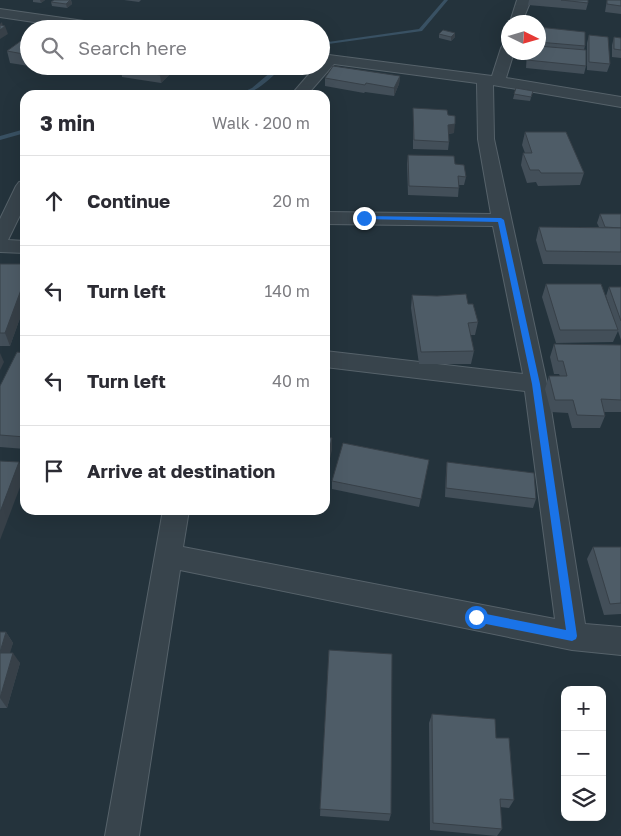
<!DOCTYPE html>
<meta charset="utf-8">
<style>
:root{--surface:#fff;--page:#f7f7f7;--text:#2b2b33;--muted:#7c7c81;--line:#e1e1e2}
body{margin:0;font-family:"Golos Text",sans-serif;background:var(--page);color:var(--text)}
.controls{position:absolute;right:15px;bottom:15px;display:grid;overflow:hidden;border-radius:10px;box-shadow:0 5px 20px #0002}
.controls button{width:45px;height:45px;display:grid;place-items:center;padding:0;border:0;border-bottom:1px solid var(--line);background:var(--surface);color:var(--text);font:25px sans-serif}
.compass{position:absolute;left:501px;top:15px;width:45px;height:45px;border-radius:50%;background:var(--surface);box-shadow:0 5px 20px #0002;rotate:95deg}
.stop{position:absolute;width:15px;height:15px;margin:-11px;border:4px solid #1a73e8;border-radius:50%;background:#fff}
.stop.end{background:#1a73e8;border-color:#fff;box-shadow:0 1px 5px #0008}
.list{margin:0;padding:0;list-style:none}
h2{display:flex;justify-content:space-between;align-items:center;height:65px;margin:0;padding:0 20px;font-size:21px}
h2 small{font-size:16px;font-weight:400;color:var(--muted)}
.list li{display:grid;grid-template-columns:32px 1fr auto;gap:15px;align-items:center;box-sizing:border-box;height:90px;padding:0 20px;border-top:1px solid var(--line)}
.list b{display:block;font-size:19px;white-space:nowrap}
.list em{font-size:16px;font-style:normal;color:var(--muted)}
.icon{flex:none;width:28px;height:28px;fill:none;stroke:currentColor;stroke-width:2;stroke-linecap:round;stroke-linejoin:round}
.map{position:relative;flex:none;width:621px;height:836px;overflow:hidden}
.search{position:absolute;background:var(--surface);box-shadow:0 5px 20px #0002;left:20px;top:20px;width:310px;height:55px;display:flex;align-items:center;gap:12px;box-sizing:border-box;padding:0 18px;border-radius:28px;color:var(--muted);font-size:19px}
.panel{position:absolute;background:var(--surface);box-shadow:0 5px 20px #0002;left:20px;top:90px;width:310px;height:425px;border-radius:15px}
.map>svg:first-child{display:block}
</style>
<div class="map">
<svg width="621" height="836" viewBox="0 0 621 836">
<rect width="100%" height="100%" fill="#24333c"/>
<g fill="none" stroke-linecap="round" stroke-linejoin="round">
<g fill="#395163" fill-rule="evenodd">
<path d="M444,0H448L422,31L321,45V43L419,29Z"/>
<path d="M278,66H283C270,79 255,95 236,95L252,88Z"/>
<path d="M193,90L220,94L222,95H210L193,92L183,95H175Z"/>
<path d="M25,129V133L0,140V136Z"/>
</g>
<g stroke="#56626a" stroke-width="2">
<g id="street">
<path d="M517,0H531L522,22H510Z"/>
<path d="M0,9L112,25L119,29H81L0,17Z"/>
<path d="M508,44V52H514L506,78L621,97V107L493,85L494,139L547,384L585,624L621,627V655L572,650L180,570L139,836H105L163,510H189L183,547L555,619L525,391L325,367V351L523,374L493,226L325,224V212L491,214L478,139L477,83L334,64L307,95H291L316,66H321V54L492,76L501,48L503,45Z"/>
<path d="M25,181V205L8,240L25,241V253L0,252V219L16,186L19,182Z"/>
</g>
</g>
<use href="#street" fill="#38444c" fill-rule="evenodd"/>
</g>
<g fill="#434f59">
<path d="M33,0H45L41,3L33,2Z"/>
<path d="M71,0L72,4L67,8L52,6L51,2Z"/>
<path d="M124,0H141L139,2Z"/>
<path d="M529,0H588V3L586,10L528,5Z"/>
<path d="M607,0H621V14L605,12Z"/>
<path d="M538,27L585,46L584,50L586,66L584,74L526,68L527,53L538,52Z"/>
<path d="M455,33V37L451,41L439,38V34Z"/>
<path d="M29,35V66L10,63L7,51Z"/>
<path d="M589,35L610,64L607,72L587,70V43Z"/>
<path d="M614,37L621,38V58L612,57V45Z"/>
<path d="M29,66H67L60,72Z"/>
<path d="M176,68L161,83L122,77L121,69Z"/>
<path d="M400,76L399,84L394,96L365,92L364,93L325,86V78Z"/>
<path d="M516,88L533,91L530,101L513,99Z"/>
<path d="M413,108L448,115L454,133L448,134L449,142L448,150L413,149Z"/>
<path d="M525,132L584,173L580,185L538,186L536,182L527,183L521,165L523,153H525L522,145Z"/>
<path d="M408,155L455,164L466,177L464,185H459L458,197L408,195L407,164Z"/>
<path d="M600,214H621V265L543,264L536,240L539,227H599L597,223Z"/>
<path d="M0,264H25V304L10,346H0Z"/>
<path d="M546,284L611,311L606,296L609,287H621V340L618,331L613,342L556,343L542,297Z"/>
<path d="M412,295L468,304L478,322L475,335H470L474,351L471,364H419L411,308Z"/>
<path d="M554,344L621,345V412H604L605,416L600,428H572L568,413L551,412L545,389L549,376H560L559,374H554L550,357Z"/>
<path d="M25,353V449L0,447V386Z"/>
<path d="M429,460L419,507L332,489V481Z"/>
<path d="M447,462L536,499L533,508L445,497L446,471Z"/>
<path d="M593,547H621V614L604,615L587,559Z"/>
<path d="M0,632H6L13,643L9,653L20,663L7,708H0Z"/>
<path d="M329,650L391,814L389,821L320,816Z"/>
<path d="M432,714L496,738L514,800L509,808L500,807L502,829L497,836L430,830L429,723Z"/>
</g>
<g fill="#374048">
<path d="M40,0H45L41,3Z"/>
<path d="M71,0L72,4L67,8L66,4Z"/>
<path d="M2,22L3,27L5,26L8,34L0,39V24Z"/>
<path d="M455,33V37L451,41V37Z"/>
<path d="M58,66H67L60,72Z"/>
<path d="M169,66H176V68L161,83L160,75Z"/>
<path d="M400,76L399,84L394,96V88Z"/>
<path d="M455,124L454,133L447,134L448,125Z"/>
<path d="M328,222V234L325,243V232Z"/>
<path d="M25,279V304L10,346L5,333Z"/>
<path d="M0,353L4,362L0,370Z"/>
<path d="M332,438V450L325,479V468Z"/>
<path d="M19,462L25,474L0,540V512Z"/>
<path d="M6,632L13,643L7,663L0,653Z"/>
<path d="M13,653L20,663L7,708L0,698Z"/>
</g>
<g fill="#4e5c67" stroke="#374048">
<path d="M54,0H70L66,4L51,2Z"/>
<path d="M561,0H588V3Z"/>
<path d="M607,0H621V6L607,4Z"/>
<path d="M0,25L5,26L0,30Z"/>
<path d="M41,26L59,29H38Z"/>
<path d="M538,27L585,32V46L538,42Z"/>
<path d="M443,30L455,33L451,37L439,34Z"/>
<path d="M29,35V55L7,51Z"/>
<path d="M589,35L608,37L610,64L589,62Z"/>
<path d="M614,37L621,38V50L614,49Z"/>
<path d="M538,46L586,50V66L527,60L528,52H538Z"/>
<path d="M125,66H169L160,75L121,69Z"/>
<path d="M333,66L400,76L394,88L366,83L365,85L325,78Z"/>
<path d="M516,88L533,91L531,97L514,94Z"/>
<path d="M413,108L447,110L448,115L455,116V124L448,125L449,142L414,140Z"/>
<path d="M525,132H566L584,173H541L539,170H530L523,153H532Z"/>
<path d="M408,155L454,156L455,164L464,165L466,177L458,176L459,188L409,186Z"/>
<path d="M600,214H621V228L605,227Z"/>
<path d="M325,221L328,222L325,232Z"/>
<path d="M539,227L621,228V252L546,251Z"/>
<path d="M0,264H25V279L5,333H0Z"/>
<path d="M546,284H601L618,330H560Z"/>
<path d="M609,287H621V321Z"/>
<path d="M466,294L468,304H473L478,322L468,323L474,351L421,352L412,295L437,296Z"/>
<path d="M554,344L621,345V400L601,399L605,416L577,415L573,400H555L549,376H567L563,361H558Z"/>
<path d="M17,352L25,353V437L0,435V386Z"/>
<path d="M325,437L332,438L325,468Z"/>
<path d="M343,443L429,460L421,499L332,481Z"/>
<path d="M0,461L19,462L0,512Z"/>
<path d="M447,462L534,473L536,499L446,488Z"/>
<path d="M593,547H621V603L610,604Z"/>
<path d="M0,632H6L0,652Z"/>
<path d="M329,650L392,654L391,814L320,809Z"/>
<path d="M0,653H13L0,698Z"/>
<path d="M432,714L495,719L496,738H509L514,800L500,799L502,829L433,823Z"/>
</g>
<path fill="#1a73e8" d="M364,216L501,218L504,220L540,384L577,636L576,639L572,641L476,622L471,617L476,612L566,630L532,384L498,222L362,219L361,218Z"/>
</svg>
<div class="controls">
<button>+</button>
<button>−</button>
<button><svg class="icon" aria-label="layers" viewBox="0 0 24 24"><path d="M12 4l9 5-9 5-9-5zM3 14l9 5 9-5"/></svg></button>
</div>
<svg class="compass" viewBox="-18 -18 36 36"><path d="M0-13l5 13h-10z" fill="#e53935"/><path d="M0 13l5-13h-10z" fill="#7c7c81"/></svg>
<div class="stop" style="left:476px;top:617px"></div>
<div class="stop end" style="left:364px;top:218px"></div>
<div class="search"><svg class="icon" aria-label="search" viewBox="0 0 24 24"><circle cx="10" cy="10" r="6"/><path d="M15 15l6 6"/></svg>Search here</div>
<section class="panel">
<h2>3 min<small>Walk · 200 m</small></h2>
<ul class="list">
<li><svg class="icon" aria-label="ahead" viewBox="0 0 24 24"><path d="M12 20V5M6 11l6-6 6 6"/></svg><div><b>Continue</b></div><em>20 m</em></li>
<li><svg class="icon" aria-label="left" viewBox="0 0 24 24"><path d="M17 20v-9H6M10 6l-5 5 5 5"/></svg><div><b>Turn left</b></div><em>140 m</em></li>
<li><svg class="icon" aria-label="left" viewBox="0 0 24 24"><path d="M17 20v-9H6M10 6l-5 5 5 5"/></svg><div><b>Turn left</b></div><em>40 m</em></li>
<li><svg class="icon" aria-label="arrive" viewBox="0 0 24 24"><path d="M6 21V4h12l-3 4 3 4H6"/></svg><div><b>Arrive at destination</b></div></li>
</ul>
</section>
</div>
